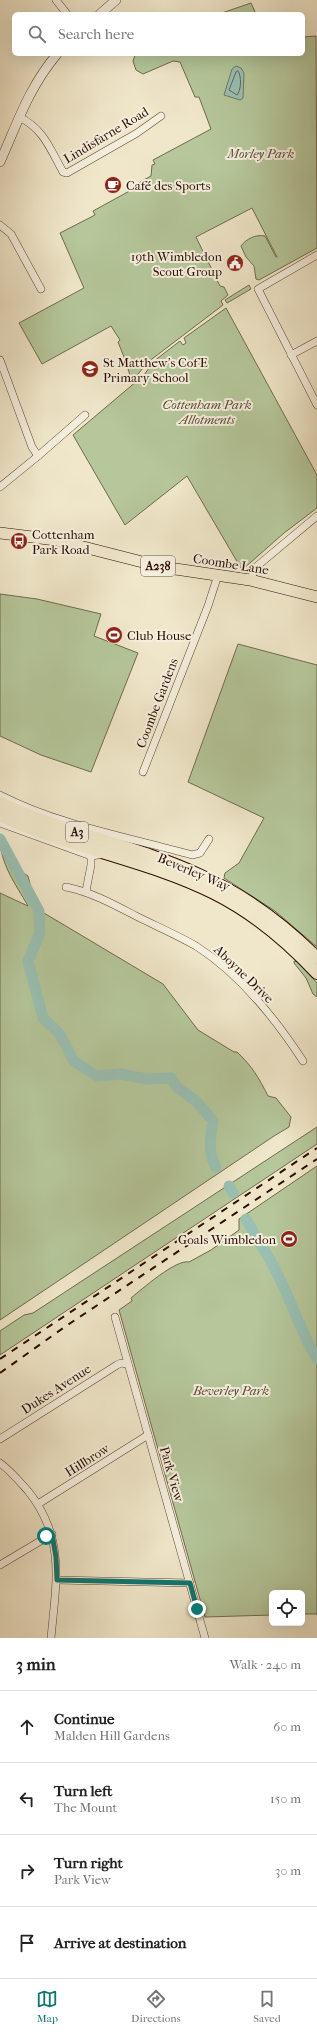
<!DOCTYPE html>
<meta charset="utf-8">
<style>
:root{--surface:#fff;--page:#f6f6f6;--text:#222;--muted:#767676;--line:#e0e0e0;--accent:#0f766e}
body{margin:0;font-family:"IM FELL French Canon",serif;background:var(--page);color:var(--text)}
.controls{position:absolute;right:12px;bottom:12px;display:grid;overflow:hidden;border-radius:6px;box-shadow:0 4px 16px #0002}
.controls button{width:36px;height:36px;display:grid;place-items:center;padding:0;border:0;border-bottom:1px solid var(--line);background:var(--surface);color:var(--text);font:20px sans-serif}
.stop{position:absolute;width:12px;height:12px;margin:-9px;border:3px solid #0f766e;border-radius:50%;background:#fff}
.stop.end{background:#0f766e;border-color:#fff;box-shadow:0 1px 4px #0008}
.list{margin:0;padding:0;list-style:none}
h2{display:flex;justify-content:space-between;align-items:center;height:52px;margin:0;padding:0 16px;font-size:17px}
h2 small{font-size:13px;font-weight:400;color:var(--muted)}
.list li{display:grid;grid-template-columns:26px 1fr auto;gap:12px;align-items:center;box-sizing:border-box;height:72px;padding:0 16px;border-top:1px solid var(--line)}
.list b{display:block;font-size:15px;white-space:nowrap}
.list p{margin:0;font-size:13px;white-space:nowrap;color:var(--muted)}
.list em{font-size:13px;font-style:normal;color:var(--muted)}
.icon{flex:none;width:22px;height:22px;fill:none;stroke:currentColor;stroke-width:2;stroke-linecap:round;stroke-linejoin:round}
.map{position:relative;flex:none;width:317px;height:1638px;overflow:hidden}
.search{position:absolute;background:var(--surface);box-shadow:0 4px 16px #0002;left:12px;right:12px;top:12px;height:44px;display:flex;align-items:center;gap:10px;box-sizing:border-box;padding:0 14px;border-radius:6px;color:var(--muted);font-size:15px}
.sheet{height:340px;background:var(--surface)}
nav{display:flex;justify-content:space-around;align-items:center;box-sizing:border-box;height:56px;border-top:1px solid var(--line);background:var(--surface);font-size:11px;color:var(--muted)}
nav a{display:grid;justify-items:center;gap:2px}
nav .on{color:var(--accent)}
.map>svg:first-child{display:block}
</style>
<div class="map">
<svg width="317" height="1638" viewBox="0 0 317 1638">
<rect width="100%" height="100%" fill="#f0e7ca"/>
<filter id="stains"><feTurbulence type="fractalNoise" baseFrequency=".005" numOctaves="4"/><feColorMatrix values="0 0 0 0 .2 0 0 0 0 .09 0 0 0 0 .02 0 0 0 .5 -.17"/></filter>
<radialGradient id="worn" r=".72"><stop offset=".6" stop-color="#630" stop-opacity="0"/><stop offset="1" stop-color="#630" stop-opacity=".3"/></radialGradient>
<g fill="#b5c79b" stroke="#706a4e">
<path d="M251,3L256,14H219Z"/>
<path d="M316,36L317,248L259,280L256,279L254,266L246,257L241,246C246,239 256,234 265,236L276,257H277L252,208L196,237L220,286L224,287L228,295L221,301L223,305L148,362L134,379H131L126,362L118,342L120,340L111,326L42,364L19,323L84,288L60,233L95,215L93,211L135,188L140,182L151,176L152,165L155,164L153,160L211,129L199,97H195L180,62L173,61L143,74L136,70L133,61L135,55L303,54V37Z"/>
<path d="M249,285L251,289L227,303L225,300Z"/>
<path d="M226,308L317,475V508L284,533L242,570L187,476L125,525L73,435L144,375L154,361L180,341L183,345L186,343L184,338Z"/>
<path d="M0,594L37,599L101,614L94,636L138,653L91,772L41,755L0,736Z"/>
<path d="M238,644L317,665V947L275,911L224,878L225,873L239,863L264,818L188,782Z"/>
<path d="M0,837L19,870L28,876L33,896L40,903V910L44,913L163,984L198,1030L234,1052H237C252,1066 259,1078 268,1096L276,1098L291,1117L289,1127L274,1136L0,1320V893L28,906C15,883 0,864 0,837Z"/>
<path d="M294,961L298,962L317,983V997L313,994L306,978L294,963Z"/>
<path d="M317,1127V1144L0,1355V1331L24,1315L33,1313Z"/>
<path d="M317,1166V1614H302V1593H272V1615L205,1617L119,1310L132,1301L131,1298C142,1289 176,1259 189,1262L211,1250L239,1230V1219Z"/>
</g>
<path fill="#9ac0b3" stroke="#6e786c" d="M236,66L241,68L244,73L243,98L240,100L224,95L232,69Z"/>
<g fill="none" stroke-linecap="round" stroke-linejoin="round">
<path stroke="#62665a" stroke-width="1" d="M238,71C242,76 241,91 237,95L229,90L236,72Z"/>
<g stroke="#9ac0b3" stroke-width="11">
<path d="M0,839L39,911L40,933L28,961L43,1018L59,1033L74,1061L97,1076L120,1074L147,1079L171,1078L177,1087L197,1102L213,1121C210,1136 208,1155 216,1167"/>
<path d="M229,1186L233,1193"/>
<path d="M246,1219C256,1238 269,1256 278,1275C292,1303 301,1332 317,1359"/>
</g>
<g stroke="#5c4333" stroke-width="8">
<g id="minor">
<path d="M56,0L67,14"/>
<path d="M19,117C44,129 50,149 63,172L67,173L137,133L161,116"/>
<path d="M0,225L11,234L41,289"/>
<path d="M317,255L258,289L317,405"/>
<path d="M291,355L317,341"/>
<path d="M0,360L32,447L38,456"/>
<path d="M0,487L38,456L85,415"/>
<path d="M250,580L256,567L317,516"/>
<path d="M143,772L208,606L218,575"/>
<path d="M0,795C61,826 128,837 192,855L200,853L209,839"/>
<path d="M0,823L91,856L105,854"/>
<path d="M66,887C91,892 113,904 136,916C156,926 177,935 196,946C240,974 275,1018 303,1061"/>
<path d="M86,891L91,865V856"/>
<path d="M115,1317L205,1638"/>
<path d="M0,1439L117,1365L121,1363L127,1364"/>
<path d="M0,1463C11,1471 19,1481 28,1491C66,1538 56,1583 51,1638"/>
<path d="M38,1504L148,1435"/>
<path d="M0,1565L52,1534"/>
<path d="M57,1580L190,1583"/>
</g>
</g>
<g stroke="#5c4333" stroke-width="10">
<g id="tertiary">
<path d="M100,14L116,0"/>
<path d="M0,162C18,122 28,89 57,54"/>
</g>
</g>
<g stroke="#2b0c01" stroke-width="12">
<path id="primary" d="M0,533L56,540L162,567L250,580L317,597"/>
</g>
<g stroke="#2b0c01" stroke-width="14">
<g id="trunk">
<path d="M0,803C64,834 135,845 199,875C244,895 283,924 317,958"/>
<path d="M0,815C69,848 146,859 214,893C254,913 287,941 317,973"/>
</g>
</g>
<use href="#minor" stroke="#f5efdd" stroke-width="7"/>
<use href="#tertiary" stroke="#f5efdd" stroke-width="9"/>
<use href="#primary" stroke="#f0e7ca" stroke-width="11"/>
<use href="#trunk" stroke="#f0e7ca" stroke-width="12"/>
<g stroke="#2b0c01" stroke-width="2" stroke-dasharray="7 7" stroke-linecap="butt">
<path d="M0,1359L317,1148"/>
<path d="M0,1373L66,1326L317,1159"/>
</g>
</g>
<g fill="none" stroke-linecap="round" stroke-linejoin="round">
<path stroke="#0f766e" stroke-width="5" d="M46,1536L52,1534L56,1557L57,1580L190,1583L197,1609"/>
</g>
<defs>
<g id="cafe-disc" transform="scale(0.9)"><circle r="9.5" fill="#8f2418" stroke="#f5efdd"/><path d="M-5.5-4.5H6V0H3Q3 3.5 0 3.5H-2.5Q-5.5 3.5-5.5 0ZM3-3.2v2h1.7v-2ZM-6 4.5H4V6H-6Z" fill="#fff"/></g>
<g id="civic-disc" transform="scale(0.9)"><circle r="9.5" fill="#8f2418" stroke="#f5efdd"/><path d="M-.6-6.5H3V-4.5H.6V-3L4-1V1h2V6H-6V1h2V-1L-.6-3ZM-1.2 2.5V6h2.4V2.5Z" fill="#fff"/></g>
<g id="school-disc" transform="scale(0.9)"><circle r="9.5" fill="#8f2418" stroke="#f5efdd"/><path d="M0-5L7-2L0 1L-7-2ZM-4 1L0 2.5L4 1V4Q0 6-4 4Z" fill="#fff"/></g>
<g id="bus-disc" transform="scale(0.9)"><circle r="9.5" fill="#8f2418" stroke="#f5efdd"/><path d="M-5-6H5V4H4V6H2V4H-2V6H-4V4H-5ZM-3.5-4V0h7V-4ZM-3.5 1.2v1.5H-2V1.2ZM2 1.2v1.5H3.5V1.2Z" fill="#fff"/></g>
<g id="stadium-disc" transform="scale(0.9)"><circle r="9.5" fill="#8f2418" stroke="#f5efdd"/><path d="M0-5a6.5 5 0 1 0 0 10a6.5 5 0 1 0 0-10ZM-3.5-1.8h7v3.6h-7Z" fill="#fff"/></g>
</defs>
<g fill-rule="evenodd">
<use href="#cafe-disc" x="113" y="185"/>
<use href="#civic-disc" x="235" y="263"/>
<use href="#school-disc" x="90" y="369"/>
<use href="#bus-disc" x="19" y="541"/>
<use href="#stadium-disc" x="114" y="635"/>
<use href="#stadium-disc" x="289" y="1239"/>
</g>
<g text-anchor="middle" dominant-baseline="central" stroke-width="4" stroke-linejoin="round" paint-order="stroke">
<g fill="#f5efdd" stroke="#685043" stroke-width="1">
<rect x="141" y="556" width="34" height="20" rx="3"/>
<rect x="66" y="822" width="22" height="20" rx="3"/>
</g>
<g font-size="12" font-weight="bold" fill="#2b0c01">
<text x="158" y="566">A238</text>
<text x="77" y="832">A3</text>
</g>
<g font-size="13" fill="#2b0c01" stroke="#f5efdd">
<text transform="translate(106 135) rotate(-31)">Lindisfarne Road</text>
<text transform="translate(231 564) rotate(9)">Coombe Lane</text>
<text transform="translate(157 703) rotate(-69)">Coombe Gardens</text>
<text transform="translate(194 872) rotate(23)">Beverley Way</text>
<text transform="translate(244 974) rotate(44)">Aboyne Drive</text>
<text transform="translate(56 1389) rotate(-33)">Dukes Avenue</text>
<text transform="translate(87 1460) rotate(-32)">Hillbrow</text>
<text transform="translate(172 1474) rotate(74)">Park View</text>
</g>
<g font-size="13" font-style="italic" fill="#5b4d37" stroke="#f5efdd">
<text x="261" y="153">Morley Park</text>
<text x="207" y="404">Cottenham Park<tspan x="207" dy="15">Allotments</tspan></text>
<text x="231" y="1390">Beverley Park</text>
</g>
<g font-size="13" fill="#2b0c01" stroke="#f5efdd" text-anchor="start">
<text x="126" y="185">Café des Sports</text>
<text x="222" y="256" text-anchor="end">19th Wimbledon<tspan x="222" dy="15">Scout Group</tspan></text>
<text x="103" y="362">St Matthew's CofE<tspan x="103" dy="15">Primary School</tspan></text>
<text x="32" y="534">Cottenham<tspan x="32" dy="15">Park Road</tspan></text>
<text x="127" y="635">Club House</text>
<text x="276" y="1239" text-anchor="end">Goals Wimbledon</text>
</g>
</g>
<rect width="100%" height="100%" filter="url(#stains)"/>
<rect width="100%" height="100%" fill="url(#worn)"/>
</svg>
<div class="controls">
<button><svg class="icon" aria-label="locate" viewBox="0 0 24 24"><circle cx="12" cy="12" r="6"/><path d="M12 2v4M12 18v4M2 12h4M18 12h4"/></svg></button>
</div>
<div class="stop" style="left:46px;top:1536px"></div>
<div class="stop end" style="left:197px;top:1609px"></div>
<div class="search"><svg class="icon" aria-label="search" viewBox="0 0 24 24"><circle cx="10" cy="10" r="6"/><path d="M15 15l6 6"/></svg>Search here</div>
</div>
<section class="sheet">
<h2>3 min<small>Walk · 240 m</small></h2>
<ul class="list">
<li><svg class="icon" aria-label="ahead" viewBox="0 0 24 24"><path d="M12 20V5M6 11l6-6 6 6"/></svg><div><b>Continue</b><p>Malden Hill Gardens</p></div><em>60 m</em></li>
<li><svg class="icon" aria-label="left" viewBox="0 0 24 24"><path d="M17 20v-9H6M10 6l-5 5 5 5"/></svg><div><b>Turn left</b><p>The Mount</p></div><em>150 m</em></li>
<li><svg class="icon" aria-label="right" viewBox="0 0 24 24"><path d="M7 20v-9h11M14 6l5 5-5 5"/></svg><div><b>Turn right</b><p>Park View</p></div><em>30 m</em></li>
<li><svg class="icon" aria-label="arrive" viewBox="0 0 24 24"><path d="M6 21V4h12l-3 4 3 4H6"/></svg><div><b>Arrive at destination</b></div></li>
</ul>
</section>
<nav>
<a class="on"><svg class="icon" aria-label="map" viewBox="0 0 24 24"><path d="M3 6l6-2 6 2 6-2v14l-6 2-6-2-6 2zM9 4v14M15 6v14"/></svg>Map</a>
<a><svg class="icon" aria-label="directions" viewBox="0 0 24 24"><path d="M12 3l9 9-9 9-9-9zM9 14v-3h6M13 9l2 2-2 2"/></svg>Directions</a>
<a><svg class="icon" aria-label="saved" viewBox="0 0 24 24"><path d="M7 4h10v16l-5-4-5 4z"/></svg>Saved</a>
</nav>
